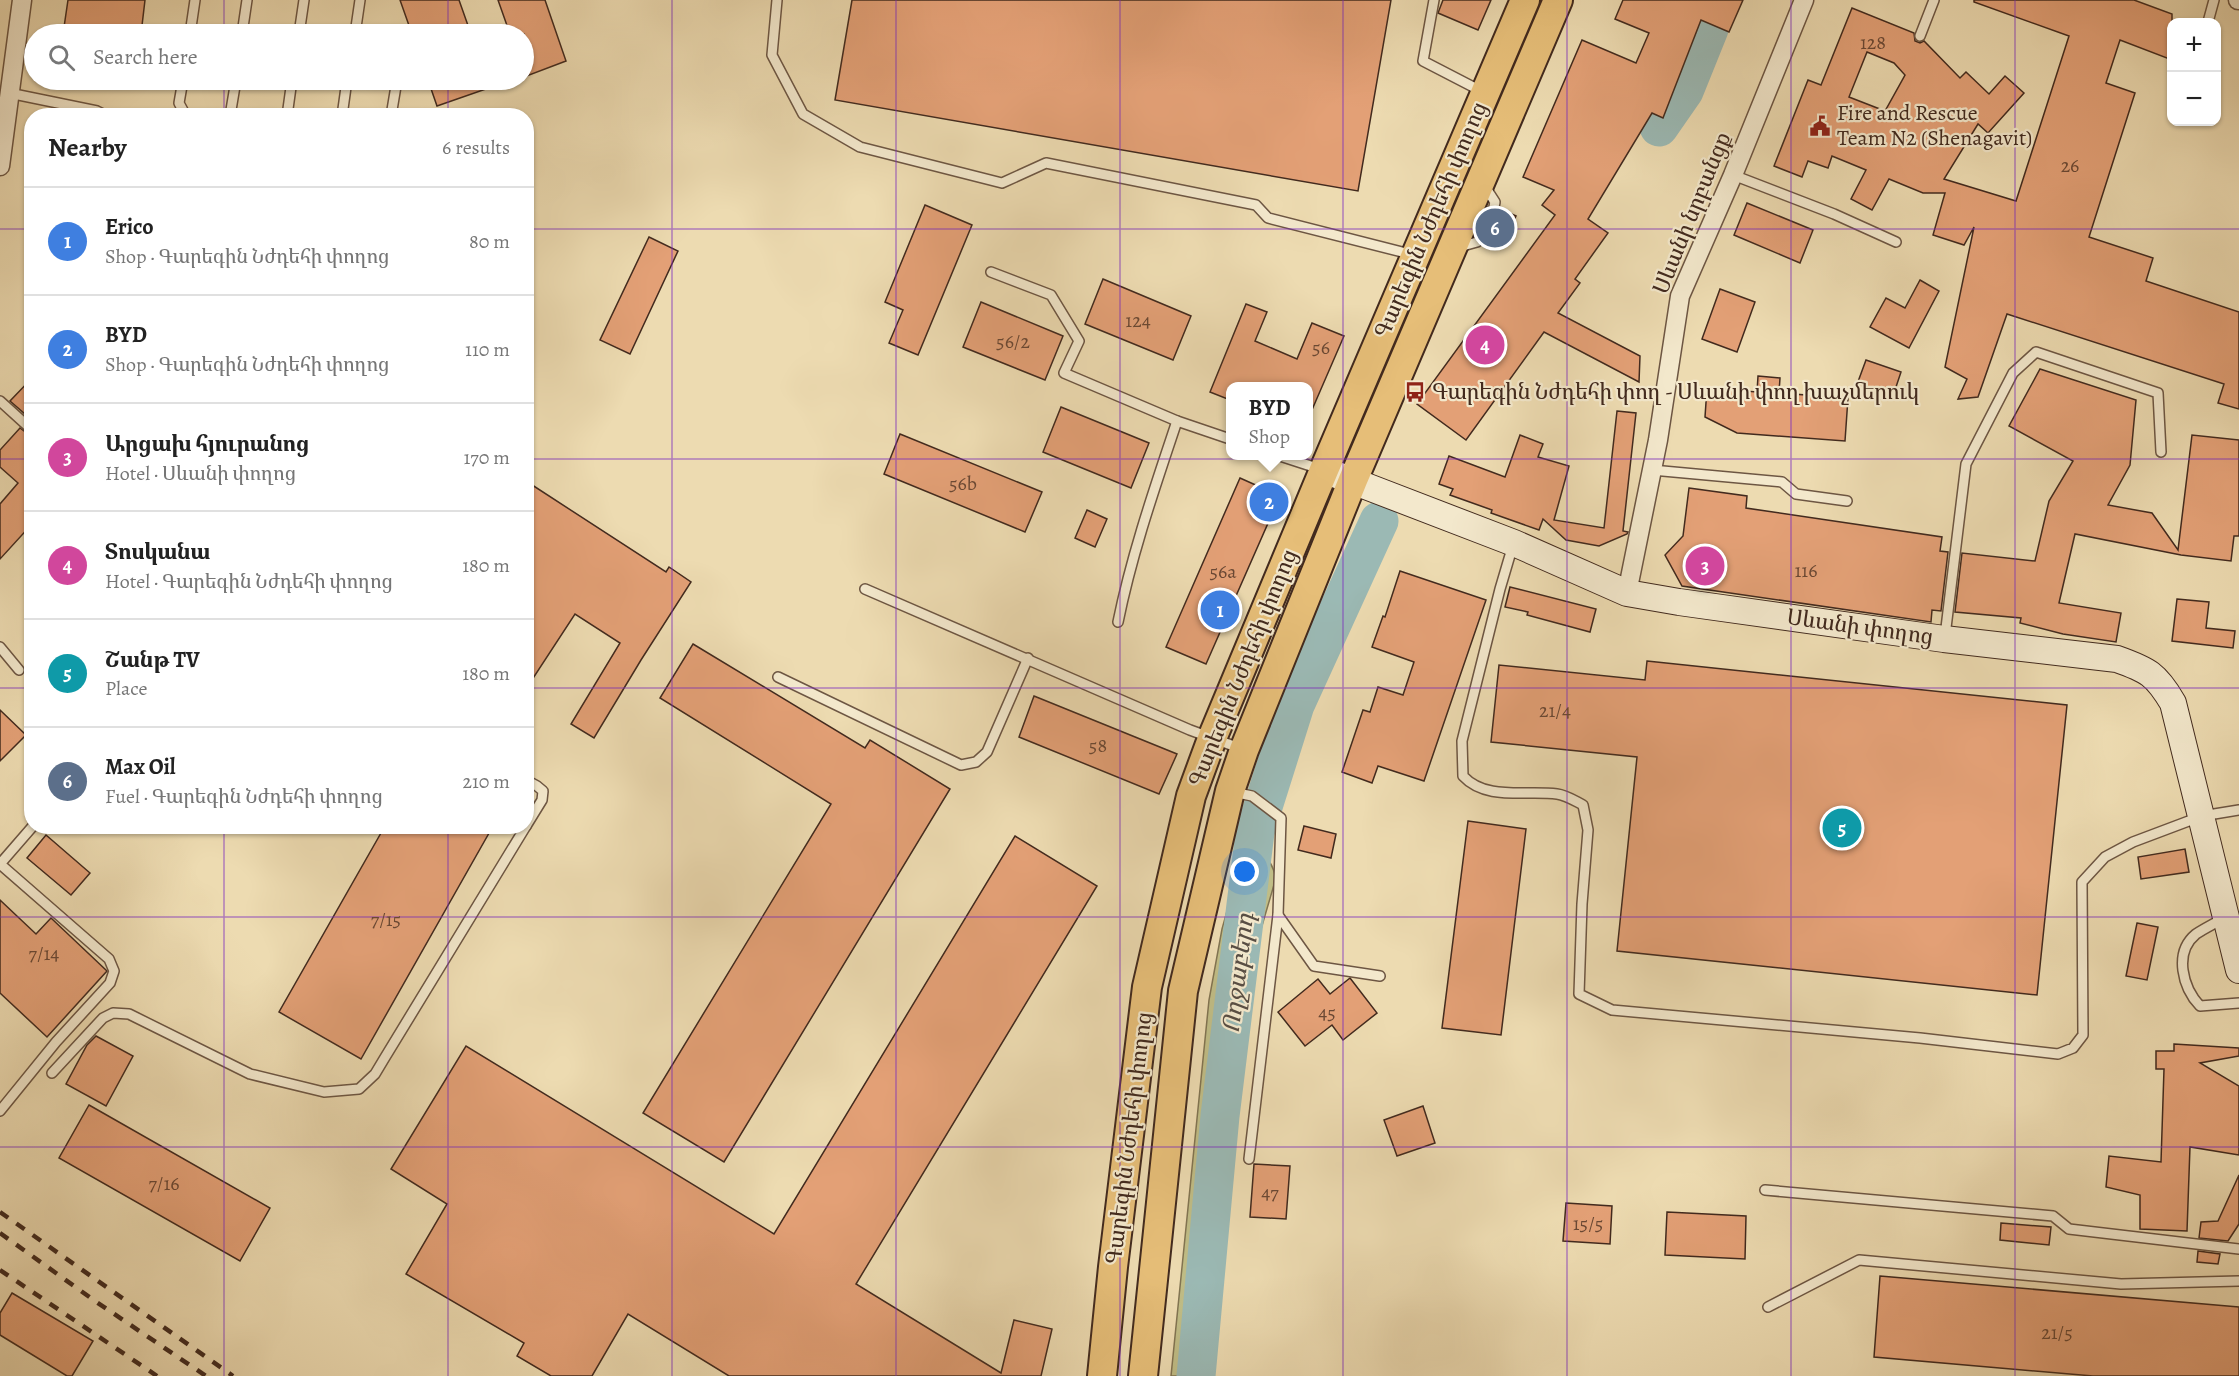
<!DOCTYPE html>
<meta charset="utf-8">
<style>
:root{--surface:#fff;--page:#f2f2f2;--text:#222;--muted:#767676;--line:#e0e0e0;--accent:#0b8043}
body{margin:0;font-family:Alegreya,"Noto Serif Armenian",serif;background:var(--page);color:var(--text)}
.controls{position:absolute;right:18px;top:18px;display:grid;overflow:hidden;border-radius:12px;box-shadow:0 2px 4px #0004}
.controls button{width:54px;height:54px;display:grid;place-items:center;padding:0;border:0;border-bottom:2px solid var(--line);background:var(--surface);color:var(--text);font:30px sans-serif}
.you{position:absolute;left:1245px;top:872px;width:21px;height:21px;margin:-15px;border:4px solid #fff;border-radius:50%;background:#1a73e8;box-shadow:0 0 0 9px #1a73e833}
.badge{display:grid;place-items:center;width:39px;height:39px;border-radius:50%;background:var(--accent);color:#fff;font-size:20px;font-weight:700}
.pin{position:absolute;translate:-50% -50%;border:3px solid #fff;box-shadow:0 2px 6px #0006}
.popup{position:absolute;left:1226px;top:382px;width:87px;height:78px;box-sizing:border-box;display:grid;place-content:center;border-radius:12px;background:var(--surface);filter:drop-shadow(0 2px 4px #0005);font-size:20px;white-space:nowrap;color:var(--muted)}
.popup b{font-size:22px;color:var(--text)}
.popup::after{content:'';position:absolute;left:50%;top:100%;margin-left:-12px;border:12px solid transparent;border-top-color:var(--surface)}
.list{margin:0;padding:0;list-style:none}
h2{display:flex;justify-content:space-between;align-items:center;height:78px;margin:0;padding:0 24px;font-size:26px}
h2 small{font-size:20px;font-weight:400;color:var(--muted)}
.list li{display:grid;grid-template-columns:39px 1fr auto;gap:18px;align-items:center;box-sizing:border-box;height:108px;padding:0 24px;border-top:2px solid var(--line)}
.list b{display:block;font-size:22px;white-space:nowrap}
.list p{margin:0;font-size:20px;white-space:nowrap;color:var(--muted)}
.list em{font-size:20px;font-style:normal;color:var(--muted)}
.icon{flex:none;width:33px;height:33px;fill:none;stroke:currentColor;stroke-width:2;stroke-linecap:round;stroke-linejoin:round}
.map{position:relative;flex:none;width:2239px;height:1376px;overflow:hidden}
.search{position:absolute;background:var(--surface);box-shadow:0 2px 4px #0004;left:24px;top:24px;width:510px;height:66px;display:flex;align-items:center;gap:15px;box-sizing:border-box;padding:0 21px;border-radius:33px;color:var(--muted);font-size:22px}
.panel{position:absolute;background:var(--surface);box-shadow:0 2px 4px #0004;left:24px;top:108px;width:510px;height:726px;border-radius:24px}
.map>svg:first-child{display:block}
</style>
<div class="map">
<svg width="2239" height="1376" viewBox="0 0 2239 1376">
<rect width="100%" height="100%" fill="#eddbb1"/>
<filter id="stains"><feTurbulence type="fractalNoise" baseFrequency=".00333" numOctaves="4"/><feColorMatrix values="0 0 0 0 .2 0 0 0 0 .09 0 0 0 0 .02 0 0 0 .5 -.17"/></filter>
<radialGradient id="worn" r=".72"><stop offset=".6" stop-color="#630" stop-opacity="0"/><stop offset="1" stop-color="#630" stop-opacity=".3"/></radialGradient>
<path fill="#c0bd86" stroke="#817452" stroke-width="1.5" d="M1246,844C1264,853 1271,858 1276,878L1249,970L1241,1011L1242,1043L1237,1086V1108L1226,1147L1204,1376H1171L1209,1000L1222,929Z"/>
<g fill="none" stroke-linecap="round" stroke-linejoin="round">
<g stroke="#9bb9b4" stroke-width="39">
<path d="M1659,127L1684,91L1709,29"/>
<path d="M1196,1376L1220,1116L1255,832L1295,705L1379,521"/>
</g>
</g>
<g fill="#e3a076" stroke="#422a1e" stroke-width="1.5" fill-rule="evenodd">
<path d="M68,0H145L141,34H63Z"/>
<path d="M400,0H459L471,34H412Z"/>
<path d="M498,0H545L566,61L524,77V34H510Z"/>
<path d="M852,0H1391L1358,191L835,100Z"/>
<path d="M1443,0H1491L1478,30L1438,13Z"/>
<path d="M1623,0H1743L1729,32L1701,20L1663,118L1652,113L1588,219L1608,233L1575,279L1580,283L1558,313L1640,356L1639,382L1544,332L1466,440L1417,404L1555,215L1542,205L1554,190L1523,177L1582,40L1636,63L1649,33L1615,19Z"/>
<path d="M1974,0H2134L2172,14V60L2120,40L2106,83L2135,93L2089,237L2153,258L2146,281L2239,312V409L2218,403L2224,384L2007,314L1978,397L1958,399L1967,379L1945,367L1974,227L1964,245L1933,235L1945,193H1923L1889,179L1872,210L1851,199L1866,170L1832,156L1828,168L1808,161L1802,177L1774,166L1808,80L1821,85L1852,8L1914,33L1915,41L1920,43L1924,41L1960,78L1966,72L1989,94L2005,76L2024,93L1988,133L1978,124L1944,179L2016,201L2069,36L1974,2ZM1867,52L1894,63L1905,75L1885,111L1849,97Z"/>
<path d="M428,80H506V82L437,106Z"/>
<path d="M1747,203L1813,230L1800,263L1734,235Z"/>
<path d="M925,205L972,225L918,355L889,343L903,310L885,302Z"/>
<path d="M1487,207L1492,213H1497L1500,209L1516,216L1506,239L1496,234L1492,243L1487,241L1485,233H1477Z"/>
<path d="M649,237L678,251L630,354L600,340Z"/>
<path d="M1103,279L1191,316L1173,360L1085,324Z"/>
<path d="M1920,280L1939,291L1909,348L1870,327L1886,298L1905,308Z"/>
<path d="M1720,289L1755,302L1737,352L1702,339Z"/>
<path d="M981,302L1063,336L1045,380L963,347Z"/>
<path d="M1246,304L1267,312L1255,341L1297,359L1312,323L1344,336L1308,419V387H1230V400L1210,392Z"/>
<path d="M1866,360L1901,372L1892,399L1852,398Z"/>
<path d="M2040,369L2136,400L2130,465L2108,505L2152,513L2178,550L2192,435L2239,440V536H2234L2231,561L2181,555L2075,534L2059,603L2121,613L2116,642L2063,634L2020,623L2021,618L1955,612L1962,553L2035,561L2049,501L2073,461L2009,426Z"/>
<path d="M1758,376L1780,378L1779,393L1848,398L1845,441L1737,433L1705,417L1707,388L1757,392Z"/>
<path d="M32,378V420L10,401Z"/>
<path d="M1061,407L1149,443L1131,488L1043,452Z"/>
<path d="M1617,411L1636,413L1623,531L1628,532L1627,534L1599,546L1566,540L1543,519L1539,530L1491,513L1492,510L1450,495L1453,489L1439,484L1449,456L1505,477L1520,435L1543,444L1538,457L1569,466L1554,520L1604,528Z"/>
<path d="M20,428L32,437V524L0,559V504L18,483L0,467V450Z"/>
<path d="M900,434L1042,492L1025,532L884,474Z"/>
<path d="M1240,478L1280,496L1206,664L1166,647Z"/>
<path d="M526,481L666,572L669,567L691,582L641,660L594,738L571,724L620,643L575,614L526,689V597L533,587L526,582Z"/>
<path d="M1689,488L1747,496L1746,508L1942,537L1940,551L1948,552L1941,611L1932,610L1931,622L1682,586L1665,555L1683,536Z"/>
<path d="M1087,510L1107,519L1095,547L1075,538Z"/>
<path d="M1400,571L1486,600L1424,781L1378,766L1372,783L1342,772L1363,710L1370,712L1378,687L1403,695L1414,662L1372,647L1383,616L1385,617Z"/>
<path d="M1510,587L1596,609L1590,632L1527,615L1528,612L1505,607Z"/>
<path d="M2177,599L2209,602L2206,628L2235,631L2233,648L2172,641Z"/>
<path d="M693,644L865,748L870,740L950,789L724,1162L643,1113L831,804L660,698Z"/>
<path d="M1647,661L2067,705L2037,995L1617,951L1637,757L1491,742L1499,665L1645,680Z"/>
<path d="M1034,696L1177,754L1159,794L1019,737Z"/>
<path d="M0,710L26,735L0,761Z"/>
<path d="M1468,821L1526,829L1501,1035L1442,1028Z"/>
<path d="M385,826H493L361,1059L279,1012Z"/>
<path d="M1304,826L1336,834L1331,858L1298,850Z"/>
<path d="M46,835L90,873L71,895L27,858Z"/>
<path d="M1015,836L1097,886L856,1284L1001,1373L1014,1320L1052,1329L1041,1376H729L628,1314L592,1376H551L517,1356L524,1343L406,1274L447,1204L391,1169L466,1046L774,1234Z"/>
<path d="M2185,849L2189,872L2141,879L2138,857Z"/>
<path d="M0,900L36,934L51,918L107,971L47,1037L0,993Z"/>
<path d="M2137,923L2158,927L2147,980L2126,976Z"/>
<path d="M1350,978L1377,1013L1343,1040L1332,1025L1305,1046L1278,1012L1318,979L1330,994Z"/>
<path d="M96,1036L133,1056L106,1106L66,1084L87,1045Z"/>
<path d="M2174,1044L2239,1048V1056L2200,1063L2239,1086V1155L2190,1147L2187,1231L2140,1229V1195L2106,1187L2109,1156L2161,1162L2164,1069H2156V1051H2174Z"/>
<path d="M89,1105L270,1208L240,1261L59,1158Z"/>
<path d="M1423,1106L1435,1143L1397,1156L1384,1120Z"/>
<path d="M1254,1164L1290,1166L1286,1219L1250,1217Z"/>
<path d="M2239,1175V1224L2228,1241L2199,1238L2201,1222L2218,1221Z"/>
<path d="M1566,1203L1612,1206L1610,1244L1563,1241Z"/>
<path d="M1667,1212L1746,1216L1745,1259L1665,1255Z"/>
<path d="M2001,1223L2051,1227L2049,1245L2000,1240Z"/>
<path d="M2198,1251L2220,1254L2218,1264L2197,1262Z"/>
<path d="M1880,1276L2239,1307V1376H2093L1874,1357Z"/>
<path d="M12,1293L93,1341L72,1376H67L0,1335V1313Z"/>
</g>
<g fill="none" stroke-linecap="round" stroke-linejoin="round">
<g stroke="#6d5643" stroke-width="12">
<g id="lane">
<path d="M777,0L772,55L803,114L860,147L1002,183L1046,163L1256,205L1268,218L1414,255"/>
<path d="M1434,0L1423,61L1483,92"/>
<path d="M2208,22L2214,0"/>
<path d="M190,34L195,0"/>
<path d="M242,34L247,0"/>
<path d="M299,34L304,0"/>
<path d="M355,34L360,0"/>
<path d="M1920,36L1934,0"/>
<path d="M183,80L179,103L186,116"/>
<path d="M9,93L97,111L107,116"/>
<path d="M230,116L236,80"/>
<path d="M287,116L292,80"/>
<path d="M342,116L347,80"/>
<path d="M391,116L397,80"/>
<path d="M1733,175L1834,214L1896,242"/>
<path d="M1484,185L1495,202L1494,207"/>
<path d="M1459,247L1477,242L1481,238"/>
<path d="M991,272L1051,295L1079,341L1064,373L1177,421L1230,439"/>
<path d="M0,401L32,430"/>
<path d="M1280,456L1320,469"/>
<path d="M1652,470L1782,482L1796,494L1847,501"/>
<path d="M1513,545L1500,589L1462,741L1463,776C1486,801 1526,790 1557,794C1566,795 1575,801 1583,805L1588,830L1582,904L1579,994L1612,1010L1920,1038L2058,1054L2073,1048L2083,1035L2082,882L2105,857L2133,842L2202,816L2239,810"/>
<path d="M865,589L1190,730L1242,749"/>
<path d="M1118,622C1132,553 1155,487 1177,421"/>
<path d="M1945,636L1966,464L2013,373L2036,352L2158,393L2161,452"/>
<path d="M0,647L19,670"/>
<path d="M778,677L961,765L976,762L987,752L1028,658"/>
<path d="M526,780L537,786L543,791L542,800L526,826"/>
<path d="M1233,792L1252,796L1281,818L1278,915L1249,1159"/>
<path d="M1278,915L1314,966L1380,976"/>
<path d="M2225,917C2216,923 2205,928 2196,934C2173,953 2183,988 2200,1006L2239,1003"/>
<path d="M52,1073L103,1018L113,1013L129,1014L250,1074L324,1092L359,1089L375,1074L384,1059L526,826"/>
<path d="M0,1111L56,1042L110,983L114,971L109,959L0,864L33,826"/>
<path d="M1765,1190L2053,1216L2069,1229L2239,1249"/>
<path d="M1768,1307L1859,1260L2121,1284L2239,1281"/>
</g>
</g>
<g stroke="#6d5643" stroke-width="21">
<g id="street">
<path d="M2238,0H2239"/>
<path d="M0,166L22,0"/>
<path d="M1627,593L1658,440L1680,296L1733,175L1804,0"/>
</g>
</g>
<g stroke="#422a1e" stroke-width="28">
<path id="secondary" d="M1324,470L1514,543L1627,593L1679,602L1944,639L2117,659C2148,670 2156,674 2173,703L2239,970"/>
</g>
<g stroke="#422a1e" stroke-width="32">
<g id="primary">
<path d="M1102,1376L1113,1267L1147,987L1191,796L1213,736L1324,470L1525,0"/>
<path d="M1143,1376L1183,991L1230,791L1244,750L1353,480L1558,0"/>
</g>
</g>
<use href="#lane" stroke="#f3e8cc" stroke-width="9"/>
<use href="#street" stroke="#f3e8cc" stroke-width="18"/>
<use href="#secondary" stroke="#f3e8cc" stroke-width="26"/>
<use href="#primary" stroke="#e6be78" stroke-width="28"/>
<g stroke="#422a1e" stroke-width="4.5" stroke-dasharray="10 10" stroke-linecap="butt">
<path d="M0,1212L233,1376"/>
<path d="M0,1233L95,1301L206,1376"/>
<path d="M0,1270L157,1376"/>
</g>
</g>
<path fill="none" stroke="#7b2cbf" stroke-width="1.5" stroke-opacity="0.55" d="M224,0V34M448,0V34M672,0V1376M896,0V1376M1120,0V1376M1343,0V1376M1567,0V1376M1791,0V1376M2015,0V1376M224,80V116M448,80V116M0,229H32M526,229H2239M0,459H32M526,459H2239M0,688H32M526,688H2239M224,826V1376M448,826V1376M0,917H2239M0,1147H2239"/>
<defs>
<g id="civic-bare" transform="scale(1.62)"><path d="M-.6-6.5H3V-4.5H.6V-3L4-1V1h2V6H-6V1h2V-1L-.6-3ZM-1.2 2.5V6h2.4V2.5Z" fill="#8f2418" stroke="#f3e8cc" stroke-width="2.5" paint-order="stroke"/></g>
<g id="bus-bare" transform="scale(1.62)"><path d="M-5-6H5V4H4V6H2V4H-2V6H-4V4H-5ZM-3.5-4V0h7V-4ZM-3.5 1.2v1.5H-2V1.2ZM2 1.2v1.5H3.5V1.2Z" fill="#8f2418" stroke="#f3e8cc" stroke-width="2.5" paint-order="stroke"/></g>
</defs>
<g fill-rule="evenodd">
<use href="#civic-bare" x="1820" y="126"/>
<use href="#bus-bare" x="1415" y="392"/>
</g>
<g text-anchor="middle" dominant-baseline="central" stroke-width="4.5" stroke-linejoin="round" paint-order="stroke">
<g font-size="20" fill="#6a4834">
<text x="1873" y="42">128</text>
<text x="2070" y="165">26</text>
<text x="1138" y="320">124</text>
<text x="1013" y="341">56/2</text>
<text x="1321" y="347">56</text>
<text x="963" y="483">56b</text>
<text x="1806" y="570">116</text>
<text x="1223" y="571">56a</text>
<text x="1555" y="710">21/4</text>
<text x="1098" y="745">58</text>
<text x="386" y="919">7/15</text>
<text x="44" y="953">7/14</text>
<text x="1327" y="1012">45</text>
<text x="164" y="1183">7/16</text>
<text x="1270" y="1192">47</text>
<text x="1588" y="1223">15/5</text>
<text x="2057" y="1332">21/5</text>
</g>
<g font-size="22" fill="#422a1e" stroke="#f3e8cc" text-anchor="start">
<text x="1837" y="113">Fire and Rescue<tspan x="1837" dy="25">Team N2 (Shenagavit)</tspan></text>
<text x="1432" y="392">Գարեգին Նժդեհի փող - Սևանի փող խաչմերուկ</text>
</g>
<g font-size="22" fill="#422a1e" stroke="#f3e8cc">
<text transform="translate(1692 213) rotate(-68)">Սևանի նրբանցք</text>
<text transform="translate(1431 220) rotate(-67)">Գարեգին Նժդեհի փողոց</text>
<text transform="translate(1860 627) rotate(8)">Սևանի փողոց</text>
<text transform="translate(1243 668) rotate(-68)">Գարեգին Նժդեհի փողոց</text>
<text transform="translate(1129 1138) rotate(-83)">Գարեգին Նժդեհի փողոց</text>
</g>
<g font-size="24" font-style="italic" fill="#584e44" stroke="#f3e8cc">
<text transform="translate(1238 973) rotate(-83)">Ողջաբերդ</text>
</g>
</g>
<rect width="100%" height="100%" filter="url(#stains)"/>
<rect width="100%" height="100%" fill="url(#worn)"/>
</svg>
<div class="controls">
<button>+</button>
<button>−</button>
</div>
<div class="you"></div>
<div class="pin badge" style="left:1220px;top:610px;background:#3f7fe0">1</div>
<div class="pin badge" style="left:1269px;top:502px;background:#3f7fe0">2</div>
<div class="popup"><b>BYD</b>Shop</div>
<div class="pin badge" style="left:1705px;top:566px;background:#d1479c">3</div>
<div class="pin badge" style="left:1485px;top:345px;background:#d1479c">4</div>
<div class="pin badge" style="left:1842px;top:828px;background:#0f9aa8">5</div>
<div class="pin badge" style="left:1495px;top:228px;background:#5c6f8a">6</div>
<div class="search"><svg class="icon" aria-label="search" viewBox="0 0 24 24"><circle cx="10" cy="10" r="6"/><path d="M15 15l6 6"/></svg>Search here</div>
<section class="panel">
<h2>Nearby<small>6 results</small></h2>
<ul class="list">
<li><span class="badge" style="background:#3f7fe0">1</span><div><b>Erico</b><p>Shop · Գարեգին Նժդեհի փողոց</p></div><em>80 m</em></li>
<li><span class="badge" style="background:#3f7fe0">2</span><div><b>BYD</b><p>Shop · Գարեգին Նժդեհի փողոց</p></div><em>110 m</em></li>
<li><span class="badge" style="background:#d1479c">3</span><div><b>Արցախ հյուրանոց</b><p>Hotel · Սևանի փողոց</p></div><em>170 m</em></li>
<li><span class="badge" style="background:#d1479c">4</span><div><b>Տոսկանա</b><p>Hotel · Գարեգին Նժդեհի փողոց</p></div><em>180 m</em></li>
<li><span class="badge" style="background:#0f9aa8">5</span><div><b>Շանթ TV</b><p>Place</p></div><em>180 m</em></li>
<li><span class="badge" style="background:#5c6f8a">6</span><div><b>Max Oil</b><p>Fuel · Գարեգին Նժդեհի փողոց</p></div><em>210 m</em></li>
</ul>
</section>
</div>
